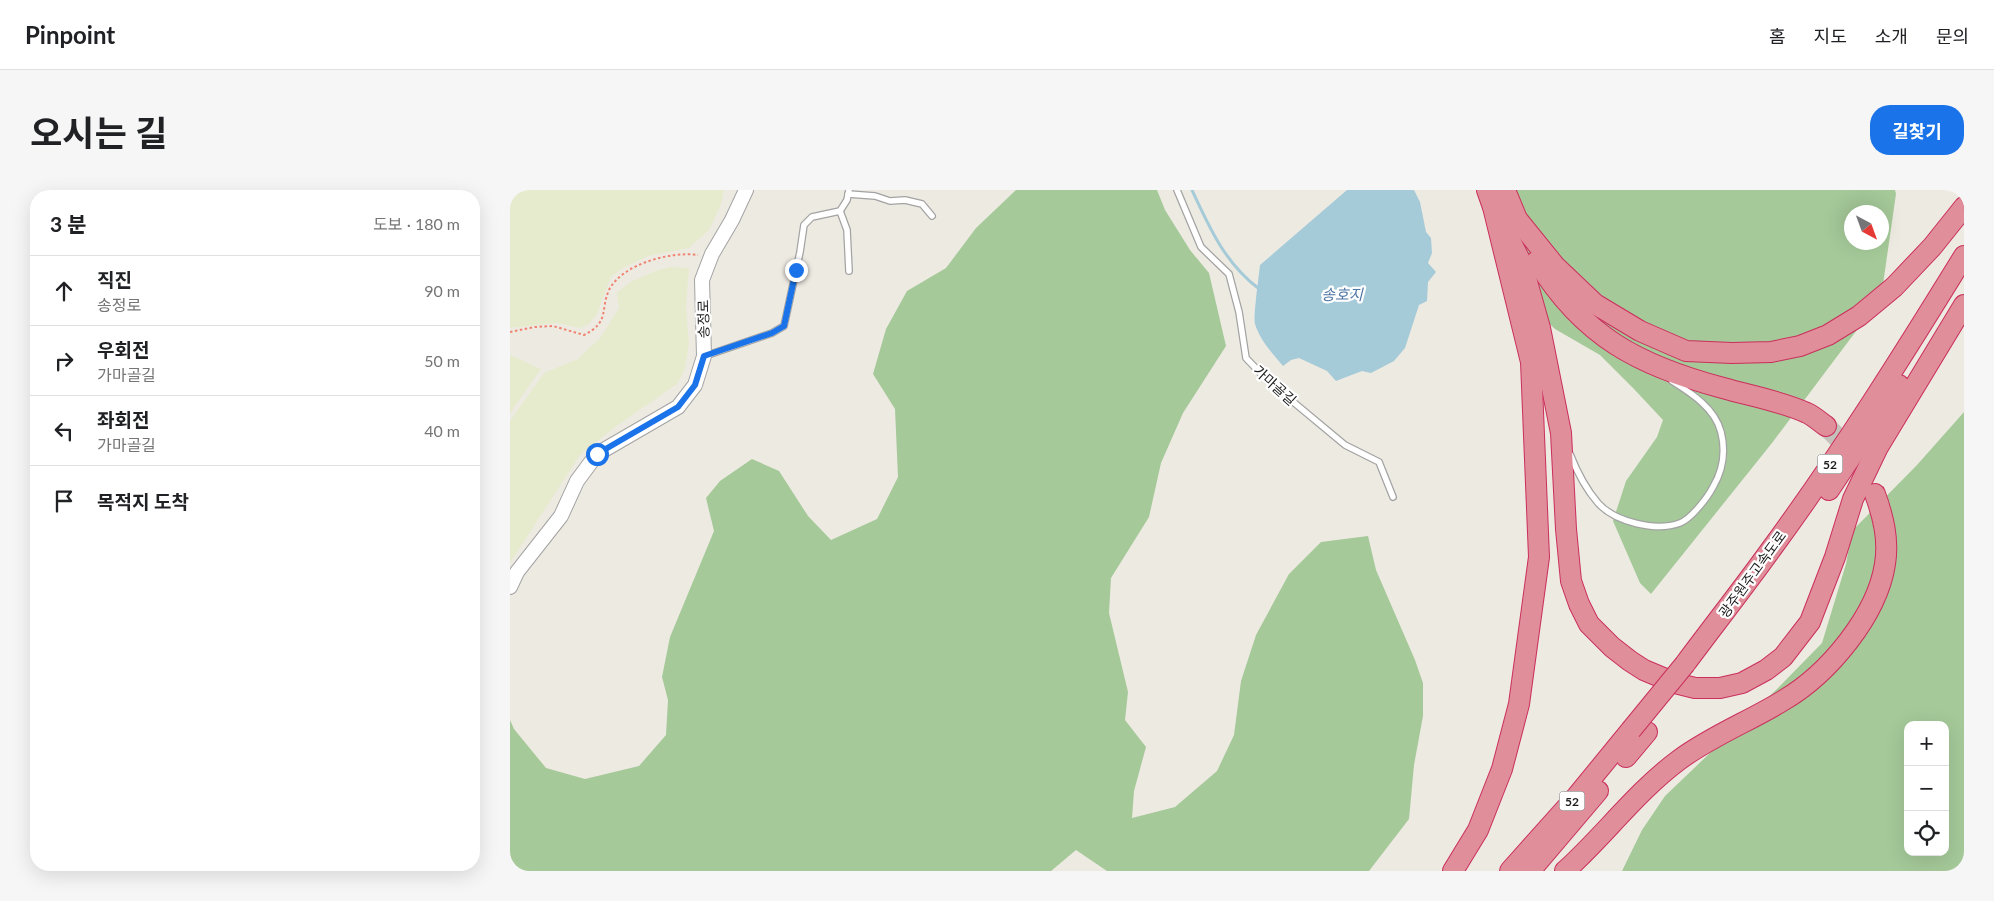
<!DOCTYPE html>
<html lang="ko">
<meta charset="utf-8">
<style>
:root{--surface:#fff;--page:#f6f6f6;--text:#202124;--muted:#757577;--line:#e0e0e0;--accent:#1a73e8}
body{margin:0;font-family:Lato,"Noto Sans KR",sans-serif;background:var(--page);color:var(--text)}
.controls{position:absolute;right:15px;bottom:15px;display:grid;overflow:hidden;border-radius:10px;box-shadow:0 5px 20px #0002}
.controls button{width:45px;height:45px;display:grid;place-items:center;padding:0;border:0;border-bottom:1px solid var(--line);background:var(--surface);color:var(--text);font:25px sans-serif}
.compass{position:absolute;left:1334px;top:15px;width:45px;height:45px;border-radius:50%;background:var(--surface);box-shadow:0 5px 20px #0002;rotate:139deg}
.stop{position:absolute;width:15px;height:15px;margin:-11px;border:4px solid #1a73e8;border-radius:50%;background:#fff}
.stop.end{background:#1a73e8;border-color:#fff;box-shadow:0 1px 5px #0008}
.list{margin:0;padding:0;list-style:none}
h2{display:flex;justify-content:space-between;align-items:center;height:65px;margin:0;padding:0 20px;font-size:21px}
h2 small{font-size:16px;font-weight:400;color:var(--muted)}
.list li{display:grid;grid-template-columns:32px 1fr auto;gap:15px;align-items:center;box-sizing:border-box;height:70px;padding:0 20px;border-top:1px solid var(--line)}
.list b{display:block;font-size:19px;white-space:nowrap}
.list p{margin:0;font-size:16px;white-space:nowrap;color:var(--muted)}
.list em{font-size:16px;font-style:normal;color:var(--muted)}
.icon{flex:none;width:28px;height:28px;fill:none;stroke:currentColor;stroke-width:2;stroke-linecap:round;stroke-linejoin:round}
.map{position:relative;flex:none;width:1454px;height:681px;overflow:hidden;border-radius:20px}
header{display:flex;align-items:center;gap:30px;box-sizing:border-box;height:70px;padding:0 25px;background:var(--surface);border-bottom:1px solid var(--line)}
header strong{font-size:24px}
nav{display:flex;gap:28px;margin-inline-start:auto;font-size:18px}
.intro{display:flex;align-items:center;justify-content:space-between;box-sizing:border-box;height:120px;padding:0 30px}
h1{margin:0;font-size:35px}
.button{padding:12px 22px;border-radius:20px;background:var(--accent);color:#fff;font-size:18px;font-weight:700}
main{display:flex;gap:30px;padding:0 30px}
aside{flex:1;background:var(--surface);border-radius:20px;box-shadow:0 5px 20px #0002}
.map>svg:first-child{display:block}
</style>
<header>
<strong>Pinpoint</strong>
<nav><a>홈</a><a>지도</a><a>소개</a><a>문의</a></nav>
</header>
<div class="intro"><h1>오시는 길</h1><a class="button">길찾기</a></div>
<main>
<aside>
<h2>3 분<small>도보 · 180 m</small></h2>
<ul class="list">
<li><svg class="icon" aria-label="ahead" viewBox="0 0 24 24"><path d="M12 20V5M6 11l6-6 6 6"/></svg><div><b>직진</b><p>송정로</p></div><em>90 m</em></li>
<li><svg class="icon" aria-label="right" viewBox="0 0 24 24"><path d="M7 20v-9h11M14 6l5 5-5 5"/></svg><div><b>우회전</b><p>가마골길</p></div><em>50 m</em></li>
<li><svg class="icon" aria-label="left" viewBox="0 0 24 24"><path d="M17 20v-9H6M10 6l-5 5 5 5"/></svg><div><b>좌회전</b><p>가마골길</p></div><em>40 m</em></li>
<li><svg class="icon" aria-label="arrive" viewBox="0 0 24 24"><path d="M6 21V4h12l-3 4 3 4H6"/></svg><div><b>목적지 도착</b></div></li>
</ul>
</aside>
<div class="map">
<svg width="1454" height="681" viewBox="0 0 1454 681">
<rect width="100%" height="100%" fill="#edeae2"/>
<g fill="#e7ebce">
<path d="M0,0H214L211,15L199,40L179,58L138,66L113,78L101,87L87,124L79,134L70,138L46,133L0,138Z"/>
<path d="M160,77L179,78L176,117L179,154L175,179L167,194L105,237L70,265L0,373V231L34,183L68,169L90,148L109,118L107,103L120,92L145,81Z"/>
<path d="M0,165L31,179L0,223Z"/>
</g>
<g fill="#a5c999" fill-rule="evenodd">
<path d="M506,0H647L655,20L680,60L699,83L716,156L673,223L651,273L639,327L601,388L599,423L618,502L615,530L636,557L624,601L622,628L665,617L707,581L724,545L731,491L746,445L779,384L811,352L858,346L866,380L905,470L913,493V526L904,575L899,629L859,681H597L566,660L541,681H0V530L4,539L36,578L75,589L129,576L156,545L158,510L152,487L160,447L204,341L196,308L210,291L242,269L269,281L298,326L321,350L367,329L388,287L385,219L363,184L376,139L397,101L436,78L466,38Z"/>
<path d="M969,0H1385L1386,4L1371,108L1262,253L1141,404L1130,393L1103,331L1116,291L1147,247L1153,230L1124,199L1090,165L1045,139L1005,102ZM1342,22H1372V52H1342Z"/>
<path d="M1454,222V681H1112L1132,640L1155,606L1268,498L1312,453L1336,374L1342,341L1407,275ZM1398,535H1435V662H1398Z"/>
</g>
<path fill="#a5cad8" d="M837,0H904L910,12L916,42L921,48L922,63L918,73L926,82L918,92L917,111L909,115L895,158L884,171L861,183L852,181L826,191L817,181L789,168L781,170L773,176C762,163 750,150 745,134C743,127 749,85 750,75Z"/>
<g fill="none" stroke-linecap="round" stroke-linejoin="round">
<path stroke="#a5cad8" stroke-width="3" d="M682,0C699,37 715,73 748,98"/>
<path stroke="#c3c1ba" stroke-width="20" stroke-dasharray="20 10" stroke-linecap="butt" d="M1316,236L1346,266"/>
<g stroke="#a3a3a3" stroke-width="8">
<g id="service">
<path d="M667,0L691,57L719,84L729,122L736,168L758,191L835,255L869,272L883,307"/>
<path d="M338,4L365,6L380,11L395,10L412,14L422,26"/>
<path d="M330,21L337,40L339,81"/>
<path d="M195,166L262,143L274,136L290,62L294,35L302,27L330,21L337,10L339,0"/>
<path d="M1060,264C1067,282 1075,298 1088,313C1105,332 1146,342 1170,333C1181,329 1198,307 1203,297C1213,280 1216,262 1211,242C1205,218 1181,203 1162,191"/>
</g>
</g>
<g stroke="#a3a3a3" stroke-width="16">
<path id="tertiary" d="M0,397L7,382L51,326L67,291L87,264L168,217L185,195L194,166L192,90L202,64L222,30L236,0"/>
</g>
<g stroke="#ca2f5d" stroke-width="22">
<g id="motorway">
<path d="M995,0L1007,29L1045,76L1085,114L1130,141L1176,161L1222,163L1261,162L1290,156L1318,145L1349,126L1384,97L1422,57L1454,17"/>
<path d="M983,17L1012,74L1030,138L1051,243L1056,339L1061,391L1069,414L1079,434L1102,457L1120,471L1134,480L1165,493L1185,498H1210L1232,493L1256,480L1273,467L1300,432L1325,367L1343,309L1368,257L1454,115"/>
<path d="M1027,71C1073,147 1130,176 1213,198C1241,206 1271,211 1297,223C1304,226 1310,232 1316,236"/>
<path d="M1319,300L1389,195"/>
<path d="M1175,474C1204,435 1234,397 1262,358C1331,264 1393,165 1454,66"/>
<path d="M1116,567L1137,542"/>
<path d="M943,681L968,640L992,579L1009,514L1029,367L1021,172L983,17L977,0"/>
<path d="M1000,681L1067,606L1121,540"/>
<path d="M1020,681L1088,601"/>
<path d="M1055,681C1094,646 1126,602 1169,570C1201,546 1240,531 1274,510C1318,484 1367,426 1375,374C1379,349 1373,326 1365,304"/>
</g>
</g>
<path stroke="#f08370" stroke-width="2" stroke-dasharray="2.5 2.5" stroke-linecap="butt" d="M0,142L25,137L43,136L74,145C100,132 90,120 99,100C112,74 161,61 188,65"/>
<use href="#service" stroke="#fff" stroke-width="5.5"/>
<use href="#tertiary" stroke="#fff" stroke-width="14"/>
<use href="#motorway" stroke="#e08e99" stroke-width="20"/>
<g stroke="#ca2f5d" stroke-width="22" stroke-linecap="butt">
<path id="motorway-bridge" d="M1121,540L1175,474"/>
</g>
<use href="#motorway-bridge" stroke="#e08e99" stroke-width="20"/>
</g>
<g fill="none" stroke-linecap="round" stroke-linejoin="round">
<path stroke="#1a73e8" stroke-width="6" d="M87,264L168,217L185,195L194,166L262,143L274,136L286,80"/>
</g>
<g text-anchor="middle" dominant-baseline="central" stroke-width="4.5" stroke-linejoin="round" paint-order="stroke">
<g fill="#fff" stroke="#606060" stroke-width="1">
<rect x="1307.5" y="264.5" width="25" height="19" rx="4"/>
<rect x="1049.5" y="601.5" width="25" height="19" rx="4"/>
</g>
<g font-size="12" font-weight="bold" fill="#1c1c1c">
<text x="1320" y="274">52</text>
<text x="1062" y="611">52</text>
</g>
<g font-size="14" fill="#1c1c1c" stroke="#fff">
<text transform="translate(193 129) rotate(-91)">송정로</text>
<text transform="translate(765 195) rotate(42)">가마골길</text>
<text transform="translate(1242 384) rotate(-54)">광주원주고속도로</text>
</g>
<g font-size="15" font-style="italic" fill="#4f75a4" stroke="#fff">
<text x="832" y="104">송호지</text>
</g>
</g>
</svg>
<div class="controls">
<button>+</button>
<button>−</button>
<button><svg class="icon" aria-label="locate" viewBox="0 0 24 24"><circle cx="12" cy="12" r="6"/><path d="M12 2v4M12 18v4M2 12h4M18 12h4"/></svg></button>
</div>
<svg class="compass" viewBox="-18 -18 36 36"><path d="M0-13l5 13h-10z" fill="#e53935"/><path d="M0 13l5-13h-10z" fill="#757577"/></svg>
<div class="stop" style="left:87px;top:264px"></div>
<div class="stop end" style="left:286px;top:80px"></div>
</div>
</main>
